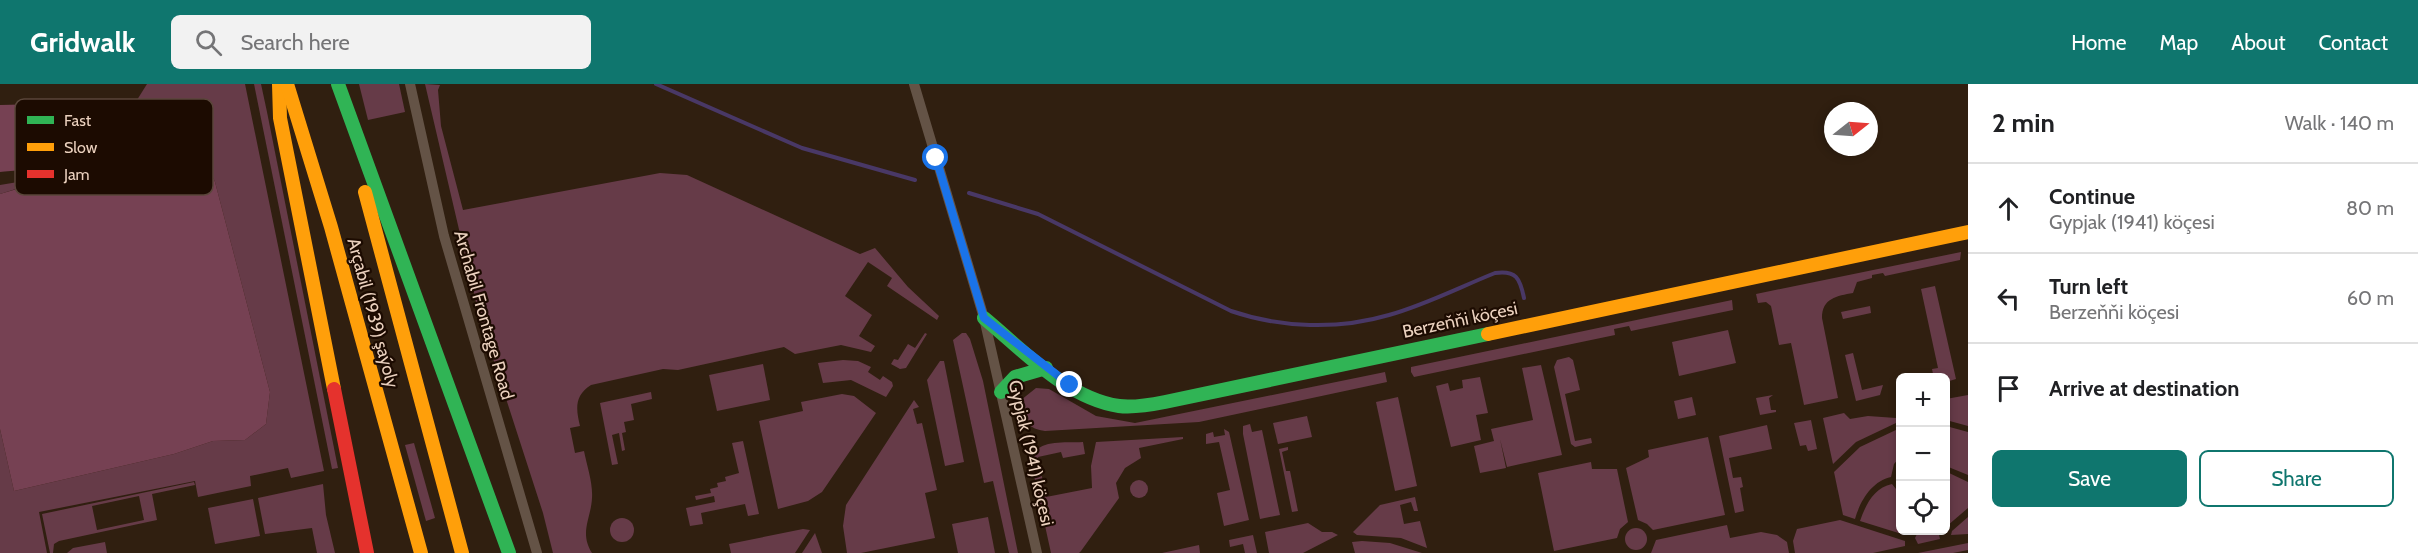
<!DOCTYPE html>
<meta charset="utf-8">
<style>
:root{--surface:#fff;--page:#f2f2f2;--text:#202124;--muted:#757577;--line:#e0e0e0;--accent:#0f766e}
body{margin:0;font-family:Cabin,sans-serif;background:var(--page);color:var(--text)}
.controls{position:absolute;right:18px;bottom:18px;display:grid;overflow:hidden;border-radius:9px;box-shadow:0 3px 9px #0003}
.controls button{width:54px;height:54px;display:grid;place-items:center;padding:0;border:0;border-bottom:2px solid var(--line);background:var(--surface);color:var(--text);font:30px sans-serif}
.compass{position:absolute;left:1824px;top:18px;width:54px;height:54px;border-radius:50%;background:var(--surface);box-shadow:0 3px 9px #0003;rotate:73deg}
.stop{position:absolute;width:18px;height:18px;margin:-14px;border:4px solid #1a73e8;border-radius:50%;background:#fff}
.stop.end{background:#1a73e8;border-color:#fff;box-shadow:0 2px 6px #0008}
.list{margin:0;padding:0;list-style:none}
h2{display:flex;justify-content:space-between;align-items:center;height:78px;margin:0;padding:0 24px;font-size:26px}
h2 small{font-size:20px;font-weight:400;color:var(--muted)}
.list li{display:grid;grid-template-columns:39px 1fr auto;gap:18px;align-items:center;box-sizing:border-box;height:90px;padding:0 24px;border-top:2px solid var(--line)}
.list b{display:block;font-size:22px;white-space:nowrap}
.list p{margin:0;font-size:20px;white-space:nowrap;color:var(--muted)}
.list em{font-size:20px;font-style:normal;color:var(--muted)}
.actions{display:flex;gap:12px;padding:18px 24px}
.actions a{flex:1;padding:14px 0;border:2px solid var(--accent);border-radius:9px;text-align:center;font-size:21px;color:var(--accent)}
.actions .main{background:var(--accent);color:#fff}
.icon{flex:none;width:33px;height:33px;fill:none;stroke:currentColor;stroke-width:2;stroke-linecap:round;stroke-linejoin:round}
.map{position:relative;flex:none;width:1968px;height:469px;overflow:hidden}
header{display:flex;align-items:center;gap:36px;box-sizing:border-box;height:84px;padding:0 30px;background:var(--accent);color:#fff}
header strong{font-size:28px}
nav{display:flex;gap:33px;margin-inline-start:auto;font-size:21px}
.search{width:420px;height:54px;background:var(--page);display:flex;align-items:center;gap:15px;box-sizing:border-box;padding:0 21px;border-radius:9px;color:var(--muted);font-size:22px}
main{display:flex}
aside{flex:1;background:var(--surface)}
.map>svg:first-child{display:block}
</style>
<header>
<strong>Gridwalk</strong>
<div class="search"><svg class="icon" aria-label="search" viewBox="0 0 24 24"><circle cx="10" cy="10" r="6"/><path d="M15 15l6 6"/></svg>Search here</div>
<nav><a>Home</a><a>Map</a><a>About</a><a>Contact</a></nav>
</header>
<main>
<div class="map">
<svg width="1968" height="469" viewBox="0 0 1968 469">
<rect width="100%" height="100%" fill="#301f10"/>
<g fill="#663b48" fill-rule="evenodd">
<path d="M147,0H245L324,387L291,394L288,384L250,392L251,402L198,413L195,397L39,428L47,469H0V345L14,407L174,370L213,357L245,356L266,340L270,308L215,98L193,49L148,26L132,24Z"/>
<path d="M254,0H261L267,28L338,384L332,385Z"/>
<path d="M359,0H399L405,28L368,36Z"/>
<path d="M425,0L440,1L438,6L441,42L463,126L660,89L687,91L860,170L875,164L908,203L939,232L937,236L887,202L892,194L868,178L845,212L872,231L859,252L875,262L871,268L841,261L795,270L784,263L678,286L663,285L591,301C574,312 576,325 580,342L570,344L575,369L584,367C587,382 593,399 592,414C591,435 579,448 592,469H553L543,429L479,231Z"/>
<path d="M60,91L0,110V101Z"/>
<path d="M1961,168L1960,176L1885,192L1883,189L1872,191V194L1857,198L1853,209C1837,212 1822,214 1822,234L1838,314L1804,321L1791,259L1779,261L1771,222L1766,218L1758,219L1756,210Z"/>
<path d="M1935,202L1956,295L1946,298V294L1918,293L1933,290L1932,285L1938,284L1921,205Z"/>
<path d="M1732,216L1733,226L1631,247L1629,242L1614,245L1615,251L1414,293L1411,288V283Z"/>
<path d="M1870,222L1871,229L1843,235L1841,228Z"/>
<path d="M1728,246L1736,279L1679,292L1672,258Z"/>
<path d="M925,249L927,250L906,284L900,285L891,280L894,275L898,276L908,260L915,264Z"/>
<path d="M962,249H966L970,255L983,297L1018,469H1009L993,397L984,399L953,256Z"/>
<path d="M1853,269L1862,306L1883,301L1880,311L1856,317L1845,271Z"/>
<path d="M1569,273L1573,276L1580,306L1565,310L1575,357L1591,354L1592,359L1575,363L1571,360L1554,283L1557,276Z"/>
<path d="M843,276L858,277L871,283L868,288L880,296L883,292L892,298L893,302L886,313L851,296L823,299L818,279Z"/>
<path d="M940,277H944L964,378L945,382L927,296Z"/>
<path d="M763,280L770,316L717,327L709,291Z"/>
<path d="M1541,281L1562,371L1507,383L1500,355L1506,384L1480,389L1474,362L1494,357L1491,345L1533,336L1522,284Z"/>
<path d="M1385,288L1387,298L1199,338L1045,347C1028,345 1017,334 1021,316L1036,304L1049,305L1096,332L1135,339Z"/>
<path d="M1480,293L1488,329L1476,331L1481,356L1451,363L1436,302L1448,299L1450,307L1463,304L1462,296Z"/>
<path d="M651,308L652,315L631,320L634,336L624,338L626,348L622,349L625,366L622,367L619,349L612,351L618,380L612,381L600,319Z"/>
<path d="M842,310L854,312L876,329L822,408L808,417L778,425L759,337L803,327L801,318Z"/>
<path d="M1773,311L1769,314L1771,326H1776V328L1760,331L1756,314Z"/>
<path d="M1968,311V342L1946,336V315Z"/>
<path d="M1398,313L1417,402L1395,407L1376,318Z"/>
<path d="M1692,313L1696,331L1678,335L1674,317Z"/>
<path d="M914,316L919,323L913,325L917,340L922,339L937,406L925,409L935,454L861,469H847L843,442L846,421Z"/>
<path d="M1844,329L1850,335L1868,332L1896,334V339L1856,358L1833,380L1823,334Z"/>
<path d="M1307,332L1312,353L1278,360L1273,339Z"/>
<path d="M1811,336L1817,365L1808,367L1806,361L1800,362L1794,339Z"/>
<path d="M1250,340L1252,348L1262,346L1280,431L1260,435L1243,350V342Z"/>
<path d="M1767,341L1772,365L1729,374L1733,394L1741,393L1743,403L1740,404L1744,427L1735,429L1719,352Z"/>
<path d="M1946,342L1968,348V391L1946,382Z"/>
<path d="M1224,345L1229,348L1249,436L1224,442L1217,409L1230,406L1219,358L1206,360V350L1213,348L1214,353L1225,351Z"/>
<path d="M1898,345L1900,373L1894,380L1891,393C1872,397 1860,417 1855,435L1843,431L1834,388L1860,363Z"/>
<path d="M1183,353V355L1139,364L1141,374L1125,384L1116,399L1119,414L1081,467L1079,469H1051L1031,378C1033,354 1066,359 1083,358L1085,370L1063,374L1061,368L1038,373L1046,413L1092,404L1091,382L1096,358Z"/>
<path d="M1708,353L1725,431L1653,446L1647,440L1638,436L1626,384L1649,373L1648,366Z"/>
<path d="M743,357L759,430L748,432L745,420L701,429L703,440L690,442L686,424L715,418L714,412L696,416L695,412L711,409L710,405L718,403L717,399L726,397L725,393L739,389L732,359Z"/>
<path d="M414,359L435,434L426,437L405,361Z"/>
<path d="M1288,363V366L1282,368L1286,387H1290L1298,427L1292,428L1279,365Z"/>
<path d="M1591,378L1592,385H1617L1628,438L1620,445L1617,454L1554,467L1538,389Z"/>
<path d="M1947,388L1968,398V424L1947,442Z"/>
<circle cx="1139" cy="405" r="9"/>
<path d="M194,398L195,401L152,410L157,436L59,457L54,460L53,469H50L42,430ZM139,412L144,436L97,446L92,422Z"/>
<path d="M323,400L326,431L335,469H317L312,444L265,450L258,414Z"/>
<path d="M1892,400L1900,410V446L1907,447L1905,451L1860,437C1866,420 1874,404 1892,400Z"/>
<path d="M1415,413L1418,427H1414L1411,418L1400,421L1404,440L1420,437L1427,464L1401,454L1357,451L1353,448L1380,421Z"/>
<path d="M253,415L260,452L215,460L208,424Z"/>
<path d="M988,433L995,469H958L952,440Z"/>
<path d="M1968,433V450L1951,451L1952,447Z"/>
<circle cx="622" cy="446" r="12"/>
<path d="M1840,436L1905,457V462L1873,469H1795L1793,457L1797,445Z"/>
<path d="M1308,439L1322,448H1332L1338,451L1303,469H1269L1265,448Z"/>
<path d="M1727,441L1730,454L1761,448L1777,451L1787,458L1789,469H1651L1656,456Z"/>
<circle cx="1636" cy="455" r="11"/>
<path d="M803,445L810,446L795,469H731L729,460Z"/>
<path d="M1919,446L1938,447L1940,455L1918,460L1915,454Z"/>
<path d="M815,449L822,469H802Z"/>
<path d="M1253,451L1257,469H1245L1243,460L1230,463L1229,456Z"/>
<path d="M1362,457L1390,459L1422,469H1355L1352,458Z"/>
<path d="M105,458L107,469H67L73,464Z"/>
<path d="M1968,459V466L1953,469H1918Z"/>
<path d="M1199,461L1200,469H1162Z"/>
</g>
<g fill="#764153">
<path d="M86,19L119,23C114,34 110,52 103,62C89,84 25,85 0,88V21Z"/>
<path d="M132,24L148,26L193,49L215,98L270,308L266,340L245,356L213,357L174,370L14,407L0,345V110C38,98 77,90 114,75L116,55Z"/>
</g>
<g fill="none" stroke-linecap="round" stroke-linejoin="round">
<g stroke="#493866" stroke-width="4">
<path d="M656,0L802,64L915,96"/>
<path d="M969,109L1038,130L1231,227C1281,244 1338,246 1389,231C1425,221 1460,203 1495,189C1516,186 1520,194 1524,214"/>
</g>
<g stroke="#645346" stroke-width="10">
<path d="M410,0L444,152L537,469"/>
<path d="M914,0L984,234L1037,469"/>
</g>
<g stroke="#30b455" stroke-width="14">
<path d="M338,0L509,469"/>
<path d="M984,234C1023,266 1066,314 1119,322C1134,324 1150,321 1165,318L1488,250"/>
<path d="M1001,308L1015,293L1046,284"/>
</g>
<g stroke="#ff9f0a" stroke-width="14">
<path d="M279,0L280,34L334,305"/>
<path d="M287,0L331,143L421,469"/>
<path d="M365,108L462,469"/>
<path d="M1488,250L1968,148"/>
</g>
<path stroke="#e5322d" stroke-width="14" d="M334,305L367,469"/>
</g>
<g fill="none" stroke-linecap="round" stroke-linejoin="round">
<path stroke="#1a73e8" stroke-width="8" d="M936,74L984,234L1070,301"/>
</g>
<g text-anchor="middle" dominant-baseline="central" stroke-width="4.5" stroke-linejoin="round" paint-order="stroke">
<g font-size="18" fill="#ebd1be" stroke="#1c0b01">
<text transform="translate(373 229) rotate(75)">Arçabil (1939) şaýoly</text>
<text transform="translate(484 231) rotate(74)">Archabil Frontage Road</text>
<text transform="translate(1460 236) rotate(-12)">Berzeňňi köçesi</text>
<text transform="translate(1031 369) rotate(77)">Gypjak (1941) köçesi</text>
</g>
</g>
<rect x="15" y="15" width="198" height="96" rx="9" fill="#1c0b01" stroke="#5a463a" stroke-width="1.5"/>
<rect x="27" y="32" width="27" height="8" fill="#30b455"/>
<rect x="27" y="59" width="27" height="8" fill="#ff9f0a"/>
<rect x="27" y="86" width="27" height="8" fill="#e5322d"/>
<g font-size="16" fill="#ebd1be">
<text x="64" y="42">Fast</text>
<text x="64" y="69">Slow</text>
<text x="64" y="96">Jam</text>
</g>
</svg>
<div class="controls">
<button>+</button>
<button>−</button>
<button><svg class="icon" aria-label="locate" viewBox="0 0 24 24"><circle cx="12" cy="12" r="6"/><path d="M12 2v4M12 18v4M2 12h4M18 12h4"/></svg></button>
</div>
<svg class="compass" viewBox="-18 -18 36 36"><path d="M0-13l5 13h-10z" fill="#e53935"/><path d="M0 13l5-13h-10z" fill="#757577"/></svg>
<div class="stop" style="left:936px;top:74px"></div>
<div class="stop end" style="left:1070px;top:301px"></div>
</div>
<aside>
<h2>2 min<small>Walk · 140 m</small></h2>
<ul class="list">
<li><svg class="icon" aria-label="ahead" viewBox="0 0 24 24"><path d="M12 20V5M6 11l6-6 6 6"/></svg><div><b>Continue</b><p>Gypjak (1941) köçesi</p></div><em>80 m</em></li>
<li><svg class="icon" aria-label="left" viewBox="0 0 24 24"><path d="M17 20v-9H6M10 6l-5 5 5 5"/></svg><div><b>Turn left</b><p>Berzeňňi köçesi</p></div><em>60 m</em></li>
<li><svg class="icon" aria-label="arrive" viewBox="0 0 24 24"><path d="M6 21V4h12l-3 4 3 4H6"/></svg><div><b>Arrive at destination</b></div></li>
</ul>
<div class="actions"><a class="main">Save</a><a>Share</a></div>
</aside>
</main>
